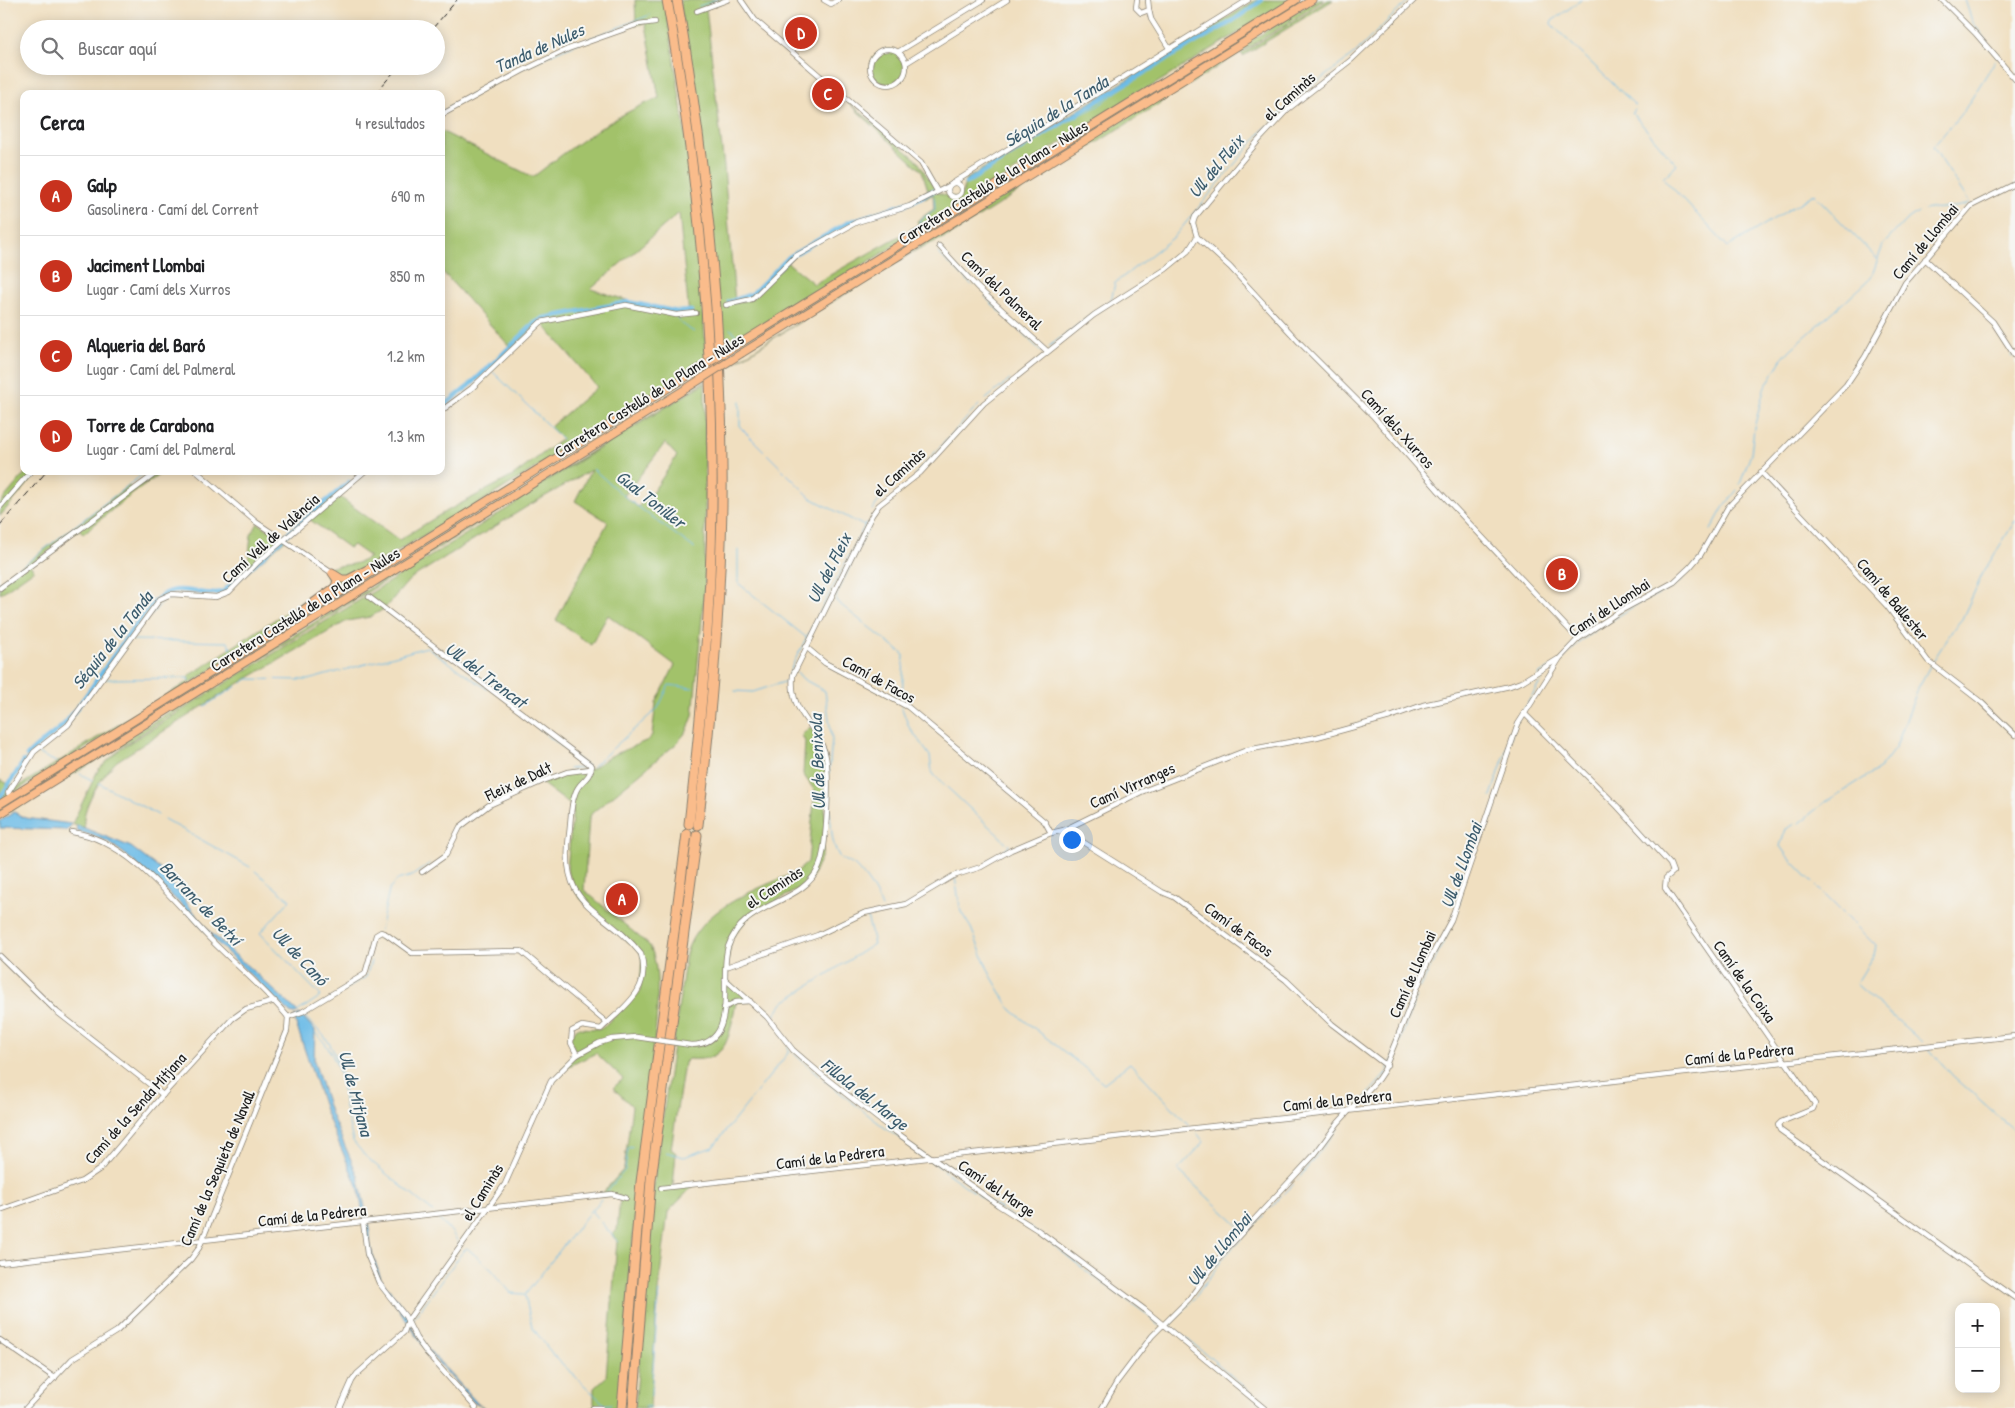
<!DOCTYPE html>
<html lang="es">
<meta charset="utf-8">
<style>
:root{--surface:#fff;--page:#f2f2f2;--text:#202124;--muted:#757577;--line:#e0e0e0;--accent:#c8321e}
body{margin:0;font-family:"Patrick Hand",sans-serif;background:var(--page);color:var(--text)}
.controls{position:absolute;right:15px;bottom:15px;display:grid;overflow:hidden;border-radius:10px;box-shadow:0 2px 12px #0003}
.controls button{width:45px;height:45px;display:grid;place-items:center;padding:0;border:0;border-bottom:1px solid var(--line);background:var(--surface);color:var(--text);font:25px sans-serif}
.you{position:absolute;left:1071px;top:839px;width:18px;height:18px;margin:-12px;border:4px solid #fff;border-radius:50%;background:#1a73e8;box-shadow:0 0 0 8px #1a73e833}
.badge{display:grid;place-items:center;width:32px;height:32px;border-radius:50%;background:var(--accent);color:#fff;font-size:16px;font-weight:700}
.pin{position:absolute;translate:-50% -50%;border:2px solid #fff;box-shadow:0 1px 5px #0006}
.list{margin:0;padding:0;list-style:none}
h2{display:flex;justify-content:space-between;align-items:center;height:65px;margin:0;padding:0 20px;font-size:21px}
h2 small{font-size:16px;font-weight:400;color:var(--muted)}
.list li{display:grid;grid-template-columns:32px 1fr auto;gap:15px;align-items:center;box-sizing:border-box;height:80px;padding:0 20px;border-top:1px solid var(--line)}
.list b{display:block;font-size:19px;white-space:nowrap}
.list p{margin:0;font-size:16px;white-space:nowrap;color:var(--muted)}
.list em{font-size:16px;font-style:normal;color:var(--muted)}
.icon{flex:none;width:28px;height:28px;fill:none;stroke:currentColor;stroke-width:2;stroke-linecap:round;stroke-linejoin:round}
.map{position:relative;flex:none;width:2015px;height:1408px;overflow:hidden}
.search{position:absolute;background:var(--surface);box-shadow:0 2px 12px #0003;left:20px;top:20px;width:425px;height:55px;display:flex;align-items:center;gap:12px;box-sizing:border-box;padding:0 18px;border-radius:28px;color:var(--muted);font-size:19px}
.panel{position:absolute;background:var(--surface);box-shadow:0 2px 12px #0003;left:20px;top:90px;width:425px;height:385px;border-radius:10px}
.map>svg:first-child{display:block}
</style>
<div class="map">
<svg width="2015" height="1408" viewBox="0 0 2015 1408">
<rect width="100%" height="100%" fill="#f6f6f2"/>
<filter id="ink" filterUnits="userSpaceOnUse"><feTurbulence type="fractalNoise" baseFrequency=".02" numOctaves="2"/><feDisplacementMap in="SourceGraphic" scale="10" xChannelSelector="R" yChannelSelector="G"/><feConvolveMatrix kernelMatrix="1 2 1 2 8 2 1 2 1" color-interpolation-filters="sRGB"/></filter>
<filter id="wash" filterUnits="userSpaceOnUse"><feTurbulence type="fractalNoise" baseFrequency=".0096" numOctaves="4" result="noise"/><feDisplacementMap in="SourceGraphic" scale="20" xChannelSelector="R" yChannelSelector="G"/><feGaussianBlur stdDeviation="1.12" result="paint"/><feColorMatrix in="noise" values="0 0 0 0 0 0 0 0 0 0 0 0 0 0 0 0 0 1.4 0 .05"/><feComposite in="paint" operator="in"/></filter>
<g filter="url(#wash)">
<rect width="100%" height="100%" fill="#f0dfc0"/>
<g fill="#a2c26b" stroke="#5f6f44" fill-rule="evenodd">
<path d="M635,0H665L690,164L707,361L486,499L365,570L335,584L317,599L197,679L0,801V780L11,785V791L189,681V675L198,670L330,583L326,575L329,571L327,569C344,562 349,569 370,557L353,545L349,548L309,519L337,495L399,540L443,513L513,476L562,439L550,427L597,387L541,322L512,349L441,270V131L533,177C573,146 612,116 659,98L646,25L645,23L636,25ZM679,213L689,315H676L633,305L629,301L591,289Z"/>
<path d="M680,0H727L706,8L724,167L735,303L752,299L787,262L814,284L919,225L917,221L934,209L933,194L925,199V194L928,190L922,171L841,96L917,160L938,193L957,198L963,192L965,180L1256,0H1291L721,353Z"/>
<path d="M1316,0H1324L950,235L918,249L722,370Z"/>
<path d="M1328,0H1333L1243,56L1241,54Z"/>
<circle cx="888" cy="67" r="17"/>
<path d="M705,381L115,750L9,811Z"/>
<path d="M705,383V585L693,716L687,731L676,744L592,813L589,818L584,890L650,946C669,985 646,1092 642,1139C633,1228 627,1318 620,1408H590L597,1406L594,1404V1388L606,1377L617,1241L612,1235L617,1230L620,1199V1196H600L624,1169L632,1106L613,1088L623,1079L596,1053L561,1070L577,1055L570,1038L577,1028L601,1029L640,992L642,954L579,897L567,870L573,807L540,782L567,773L591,769L611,756L648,740L652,735L656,703L675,665L608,615L591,645L556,620L608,522L575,501L591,470L528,506L410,579L384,609L370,617L347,621L238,684L117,761C103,774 78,811 85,829L72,824L98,770L121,748L513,505L526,494ZM665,443L677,456L648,499H645L638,507L624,496Z"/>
<path d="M27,471H39L0,516V503Z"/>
<path d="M160,471H164L119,504L83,534L79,529L30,565L34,570L0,594V583L129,486L133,490Z"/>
<path d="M258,523L285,540L247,573L251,535Z"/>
<path d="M810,727L817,736L826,758L825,820L822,855L813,876L797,890L750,915L731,939L725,979L750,1001L736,1002C729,1034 730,1063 688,1059L684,1063L671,1149L676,1153L673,1187L694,1185L668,1212L658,1292L650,1408H635L655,1173L686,954C699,907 759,889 798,871L808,862L815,791L803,774L805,742L802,735Z"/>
</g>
<g fill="#6dbce7" stroke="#446c82">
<path d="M14,812L25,818L72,824L67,830L0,828V821Z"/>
<path d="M77,825L131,847L161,870L209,931L298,1012L292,1014L289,1012L207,933L181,904L125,854L107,841L76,830Z"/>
<path d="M300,1014L315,1030L314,1061L330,1112L358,1176L368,1221H364L359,1190L326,1113L297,1027L294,1017Z"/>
<path d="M365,1222L369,1223L371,1249L381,1279L409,1315L414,1329L427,1348L478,1404L485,1408L474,1403L424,1347L381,1282L369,1256Z"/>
</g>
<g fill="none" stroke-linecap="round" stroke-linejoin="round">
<g stroke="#6dbce7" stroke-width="1">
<path d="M1581,0L1552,21L1551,24L1635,105"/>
<path d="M1965,0L1972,21L1997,57"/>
<path d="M699,6L717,0"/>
<path d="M1635,109L1632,113L1677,165L1663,178L1728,247L1814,194L1878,260"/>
<path d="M441,112L499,79L558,51L650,15"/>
<path d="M964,185L1068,121L1098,106L1119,90L1226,26L1265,0"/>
<path d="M1924,210C1936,207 1963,209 1969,202L1933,147L1965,109L1995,61"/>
<path d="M922,226L919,221L935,209L934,197"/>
<path d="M938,253L972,285"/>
<path d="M985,297L1043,353"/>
<path d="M1846,301L1871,278L1883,245L1905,221L1918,212"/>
<path d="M677,317L680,323L694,332"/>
<path d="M730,329L735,333L737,339"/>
<path d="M1048,347L1111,301L1115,283L1174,237L1262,131L1297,97L1353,55L1409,0"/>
<path d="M2011,355L2012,357"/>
<path d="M493,372L562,439"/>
<path d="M986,399L1010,380"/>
<path d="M740,401V427L811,498L864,526"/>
<path d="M593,469L625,497L694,548"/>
<path d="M914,475L979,405"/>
<path d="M1740,484L1751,454L1754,428L1764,389L1781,360L1790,350L1844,302"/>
<path d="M873,510L877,503L885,497"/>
<path d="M868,528L836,596V601L904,655L902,700"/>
<path d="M1711,530L1723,508L1737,490"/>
<path d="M738,550V583L807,638"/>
<path d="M0,583L147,471"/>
<path d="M1677,584L1702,558"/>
<path d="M149,617L164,600L177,597"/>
<path d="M1609,622L1639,603L1675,586"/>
<path d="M133,640L228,642L231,649"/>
<path d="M1562,660L1582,640L1603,625"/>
<path d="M1933,661L1954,628L1962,619L1983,573L2015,521"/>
<path d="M797,672L803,679L825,691L832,740L829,773"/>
<path d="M106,679L188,678L189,681"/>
<path d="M242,683L248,679L308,680L427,647L487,689"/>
<path d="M735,691L753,692L787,681L793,664L866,523"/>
<path d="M205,706L237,686"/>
<path d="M901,706L909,727L930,756L932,772L935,776L1009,845L1008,848L987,861"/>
<path d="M520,714L587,766"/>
<path d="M37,753L56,762"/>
<path d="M593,766L658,708L669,685L693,688"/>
<path d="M569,769L588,766"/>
<path d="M80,774L92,780"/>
<path d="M99,783L158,815"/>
<path d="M1491,796L1515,724L1541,681L1538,675L1550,668"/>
<path d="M498,799L531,784"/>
<path d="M829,807C832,822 830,842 839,856C842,861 850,862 855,866C866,877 877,893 882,908"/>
<path d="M164,819L250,867"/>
<path d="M1799,823L1824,803L1880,768L1896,747L1918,688L1930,666"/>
<path d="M1795,824L1786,829L1780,846L1787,856L1817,887"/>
<path d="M457,829L462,823"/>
<path d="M1479,845L1494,811"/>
<path d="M255,871L290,900L260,933L321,996L297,1012"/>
<path d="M955,878L961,912L971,928L990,974L1011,1010L1104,1083L1130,1063L1189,1125"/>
<path d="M1819,889L1876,946L1874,955L1856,984L1922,1042"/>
<path d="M1451,927L1461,898"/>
<path d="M380,930L389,890L397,880L412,876L429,864"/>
<path d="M1420,988L1448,933"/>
<path d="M341,991L366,977L371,961"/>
<path d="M316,1006L305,1017C312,1025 323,1033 329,1043C339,1059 344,1084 346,1103H344L353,1141L366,1157L433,1212"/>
<path d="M772,1018L784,1002L874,944L867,916L882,913"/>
<path d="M314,1032C334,1048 343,1077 344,1102"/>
<path d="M1399,1043L1416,996"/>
<path d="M1929,1049L1953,1076L2015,1131"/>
<path d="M792,1052L820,1076"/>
<path d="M823,1079L885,1128L923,1155"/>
<path d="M1357,1106L1386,1074L1398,1045"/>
<path d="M1196,1132L1204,1142L1178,1170L1241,1228"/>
<path d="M666,1152L684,1157L713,1147L788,1053V1047"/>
<path d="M931,1161L941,1168"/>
<path d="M943,1170L974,1192"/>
<path d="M1299,1178L1338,1128"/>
<path d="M607,1191L625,1170L628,1148L633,1147"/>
<path d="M977,1194L1042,1236L1094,1277"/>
<path d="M601,1199L592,1212L618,1242"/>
<path d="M592,1209L525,1295L532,1327L554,1356L605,1405"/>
<path d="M1267,1211L1298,1180"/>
<path d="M435,1216L451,1231L460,1245"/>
<path d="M464,1250L467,1248L492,1270L511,1293L524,1294"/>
<path d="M1096,1278L1144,1312L1159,1326"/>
<path d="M1193,1300L1224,1257L1264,1215"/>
<path d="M1191,1302L1170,1326L1206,1354L1269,1408"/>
<path d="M411,1322L464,1250"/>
<path d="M651,1396L659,1292"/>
<path d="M597,1405L611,1404"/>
<path d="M644,1406L651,1407"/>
</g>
<g stroke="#6dbce7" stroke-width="4.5">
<path d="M1162,61L1231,22L1262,0"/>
<path d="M966,183L1160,62"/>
<path d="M729,302L752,294L789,257L849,222L911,202L935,190"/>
<path d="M441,408L469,386L535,323L544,318L628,302L678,312L691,311"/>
<path d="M284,537L349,482"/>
<path d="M27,756C38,742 56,735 67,721C92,689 113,654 138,622C146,613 153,600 164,594C183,583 205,599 224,591L281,540"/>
<path d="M0,798L24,761"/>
</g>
</g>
</g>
<g filter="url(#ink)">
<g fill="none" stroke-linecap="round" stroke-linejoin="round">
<g stroke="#867e6e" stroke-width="6">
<g id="street">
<path d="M741,0L755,20L921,163L937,191"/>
<path d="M824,0L831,4L838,0"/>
<path d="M1137,0L1136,8L1141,13L1149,10L1148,0"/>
<path d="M1942,0L1976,34L2015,79"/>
<path d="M1149,10L1151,19L1169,48"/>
<path d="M697,11L727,0"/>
<circle cx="888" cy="67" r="18"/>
<path d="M898,52L983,0"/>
<path d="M906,63L1007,0"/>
<path d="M441,115L522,71L568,49L639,24L655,22"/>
<path d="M953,183L1248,0"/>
<circle cx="955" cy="190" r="7"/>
<path d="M1197,237L1230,267L1299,342L1374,417L1439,491L1578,639"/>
<path d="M939,246L977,287L1047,351"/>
<path d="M1925,259L1993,322L2015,356"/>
<path d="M726,305L752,299L796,256L857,222L910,206L949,186"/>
<path d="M441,411L472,388L541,322L626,305L676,315L696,313"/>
<path d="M196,471L256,522L332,573"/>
<path d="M1761,472L1887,606L1928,661L1981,702L2015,735"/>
<path d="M0,507L31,471"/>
<path d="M0,588L159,471"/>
<path d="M369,597L592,766C589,782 579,780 575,794C570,806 571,822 569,835C559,911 604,906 641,954C652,991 623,1007 601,1029L582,1026L572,1031L571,1043L577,1055"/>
<path d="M806,647L825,663L908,707L1045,822L1051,833"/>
<path d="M1524,713L1617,806L1670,864L1673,872L1666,878L1665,888L1815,1104L1813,1109L1781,1122L1778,1125L1780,1130L2015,1298"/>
<path d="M8,793L34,752L68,725L160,599L171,594L216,597L229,592L258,562L365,471"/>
<path d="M1064,830L1162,892L1174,897L1286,980L1332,1024L1387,1066"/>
<path d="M72,832C129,840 174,902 212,941C237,966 265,989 288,1017"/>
<path d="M422,872L446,855L460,827L489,805L543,781L567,772L591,769"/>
<path d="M0,956L57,1012L163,1095"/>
<path d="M726,967L818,935L864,913L906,904L953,876L981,867L1011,850L1051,833L1064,830L1141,792L1247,750L1317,737L1390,717L1423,705L1510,686L1521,682L1558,659"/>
<path d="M725,979L767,1017L793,1050L822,1075L886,1125L998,1205L1039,1231L1144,1309L1264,1408"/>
<path d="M724,1008L736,1002L750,1001"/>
<path d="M288,1017L302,1012L365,974L376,935L381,932L386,934L412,953L521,951L607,1023"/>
<path d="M691,1045C741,1045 718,979 728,947C743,900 802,906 819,867C827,849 831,767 824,750C813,720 789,712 793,675L872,515L879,505L920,473L984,403L1094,315L1166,269L1188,251L1197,237L1193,223L1195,217L1258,141L1287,110L1351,60L1414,0"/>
<path d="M661,1188L2015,1036"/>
<path d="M0,1210L82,1181L100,1169L161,1097L232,1019L246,1009L275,1001"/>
<path d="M363,1222L367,1254L379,1283L405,1316L416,1338L426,1352L476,1408"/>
<path d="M0,1263L612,1194L626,1198"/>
<path d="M0,1340L55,1378"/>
<path d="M26,1408L72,1359L117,1331L191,1259L199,1248L287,1031L288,1017"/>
<path d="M340,1408L352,1381L357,1374L404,1332L408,1320L505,1184L551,1081L577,1055L599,1043L612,1039L636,1037"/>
<path d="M593,1408H601"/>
<path d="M1102,1408L1117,1382L1152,1336L1189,1299L1223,1253L1315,1154L1338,1123L1378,1079L1384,1070L1427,964L1451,920L1518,724L1560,658L1578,639L1620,611L1674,582L1690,567L1701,554L1728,507L1846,385L1865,357L1905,283L1971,206L2015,184"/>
</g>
</g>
<g stroke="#867e6e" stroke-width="9">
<g id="primary">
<path d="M742,342L1296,0"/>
<path d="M742,353L1312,0"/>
<path d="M334,574L342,579H348L385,560"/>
<path d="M300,612L335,587L337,580L332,573"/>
<path d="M0,804L686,377"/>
<path d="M0,814L687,388"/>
</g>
</g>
<g stroke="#867e6e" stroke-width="11">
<g id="highway">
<path d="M667,0C697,166 714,335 712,505C711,612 701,718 689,824"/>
<path d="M677,0C707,167 724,336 722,506C720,613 711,719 698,825"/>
<path d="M622,1408L641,1182L687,834"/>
<path d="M633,1408L651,1180L697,835"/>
</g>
</g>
<use href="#street" stroke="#fff" stroke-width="4.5"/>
<use href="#primary" stroke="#fabc8b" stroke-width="7"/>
<use href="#highway" stroke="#fabc8b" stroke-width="9"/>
<g stroke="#1c1c1c" stroke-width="1" stroke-dasharray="8 4" stroke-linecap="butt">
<path d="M432,29L457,0"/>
<path d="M375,94L399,66"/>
<path d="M0,525L47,471"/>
</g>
<g stroke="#867e6e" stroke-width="6" stroke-linecap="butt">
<path id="street-bridge" d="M636,1037L691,1045"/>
</g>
<g stroke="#867e6e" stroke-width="9" stroke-linecap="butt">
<g id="primary-bridge">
<path d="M686,377L742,342"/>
<path d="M687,388L742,353"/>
</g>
</g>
<use href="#street-bridge" stroke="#fff" stroke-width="4.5"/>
<use href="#primary-bridge" stroke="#fabc8b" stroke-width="7"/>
</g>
</g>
<g text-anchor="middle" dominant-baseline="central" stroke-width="4" stroke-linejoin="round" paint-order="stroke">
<g font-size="16" fill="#1c1c1c" stroke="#f6f6f2">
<text transform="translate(1289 96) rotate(-42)">el Caminàs</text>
<text transform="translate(993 182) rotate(-32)">Carretera Castelló de la Plana - Nules</text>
<text transform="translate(1925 241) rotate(-50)">Camí de Llombai</text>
<text transform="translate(1002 290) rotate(44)">Camí del Palmeral</text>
<text transform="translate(649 395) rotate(-32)">Carretera Castelló de la Plana - Nules</text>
<text transform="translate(1398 428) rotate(48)">Camí dels Xurros</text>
<text transform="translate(899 472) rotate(-42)">el Caminàs</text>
<text transform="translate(270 538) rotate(-42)">Camí Vell de València</text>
<text transform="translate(1893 599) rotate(50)">Camí de Ballester</text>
<text transform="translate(1609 607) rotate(-33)">Camí de Llombai</text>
<text transform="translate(305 609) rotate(-32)">Carretera Castelló de la Plana - Nules</text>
<text transform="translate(879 679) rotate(29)">Camí de Facos</text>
<text transform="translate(518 781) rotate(-25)">Fleix de Dalt</text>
<text transform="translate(1132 785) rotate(-24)">Camí Virranges</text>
<text transform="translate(774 887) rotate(-33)">el Caminàs</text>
<text transform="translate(1239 929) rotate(36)">Camí de Facos</text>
<text transform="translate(1412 974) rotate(-66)">Camí de Llombai</text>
<text transform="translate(1745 981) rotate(55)">Camí de la Coixa</text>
<text transform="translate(1739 1054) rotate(-6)">Camí de la Pedrera</text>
<text transform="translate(1337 1100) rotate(-6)">Camí de la Pedrera</text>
<text transform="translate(135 1108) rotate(-48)">Camí de la Senda Mitjana</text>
<text transform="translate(830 1157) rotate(-7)">Camí de la Pedrera</text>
<text transform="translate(217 1168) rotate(-67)">Camí de la Sequieta de Navall</text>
<text transform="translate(997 1188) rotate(34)">Camí del Marge</text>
<text transform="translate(482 1192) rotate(-58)">el Caminàs</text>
<text transform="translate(312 1215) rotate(-6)">Camí de la Pedrera</text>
</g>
<g font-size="18" font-style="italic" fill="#3c5c6d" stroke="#f6f6f2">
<text transform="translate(539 48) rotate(-24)">Tanda de Nules</text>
<text transform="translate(1056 111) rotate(-32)">Séquia de la Tanda</text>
<text transform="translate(1216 166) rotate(-50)">Ull del Fleix</text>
<text transform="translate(651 499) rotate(38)">Gual Toniller</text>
<text transform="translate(829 568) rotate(-63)">Ull del Fleix</text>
<text transform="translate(112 640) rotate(-52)">Séquia de la Tanda</text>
<text transform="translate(486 675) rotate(37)">Ull del Trencat</text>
<text transform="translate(817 762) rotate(-92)">Ull de Benixola</text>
<text transform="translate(1461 865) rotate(-70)">Ull de Llombai</text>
<text transform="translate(201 903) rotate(46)">Barranc de Betxí</text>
<text transform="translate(300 956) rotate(47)">Ull de Canó</text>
<text transform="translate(356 1093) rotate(75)">Ull de Mitjana</text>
<text transform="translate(865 1094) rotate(38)">Fillola del Marge</text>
<text transform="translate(1219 1249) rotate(-50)">Ull de Llombai</text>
</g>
</g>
</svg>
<div class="controls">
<button>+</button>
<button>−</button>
</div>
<div class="you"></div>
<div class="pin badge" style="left:622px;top:899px">A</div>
<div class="pin badge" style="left:1562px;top:574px">B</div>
<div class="pin badge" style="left:828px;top:94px">C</div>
<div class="pin badge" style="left:801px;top:33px">D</div>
<div class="search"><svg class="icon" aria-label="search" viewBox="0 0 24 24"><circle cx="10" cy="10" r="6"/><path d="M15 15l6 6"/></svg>Buscar aquí</div>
<section class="panel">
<h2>Cerca<small>4 resultados</small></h2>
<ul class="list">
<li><span class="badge">A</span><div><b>Galp</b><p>Gasolinera · Camí del Corrent</p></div><em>690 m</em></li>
<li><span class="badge">B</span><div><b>Jaciment Llombai</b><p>Lugar · Camí dels Xurros</p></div><em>850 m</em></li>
<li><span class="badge">C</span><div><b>Alqueria del Baró</b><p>Lugar · Camí del Palmeral</p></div><em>1.2 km</em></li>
<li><span class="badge">D</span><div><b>Torre de Carabona</b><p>Lugar · Camí del Palmeral</p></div><em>1.3 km</em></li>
</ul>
</section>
</div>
